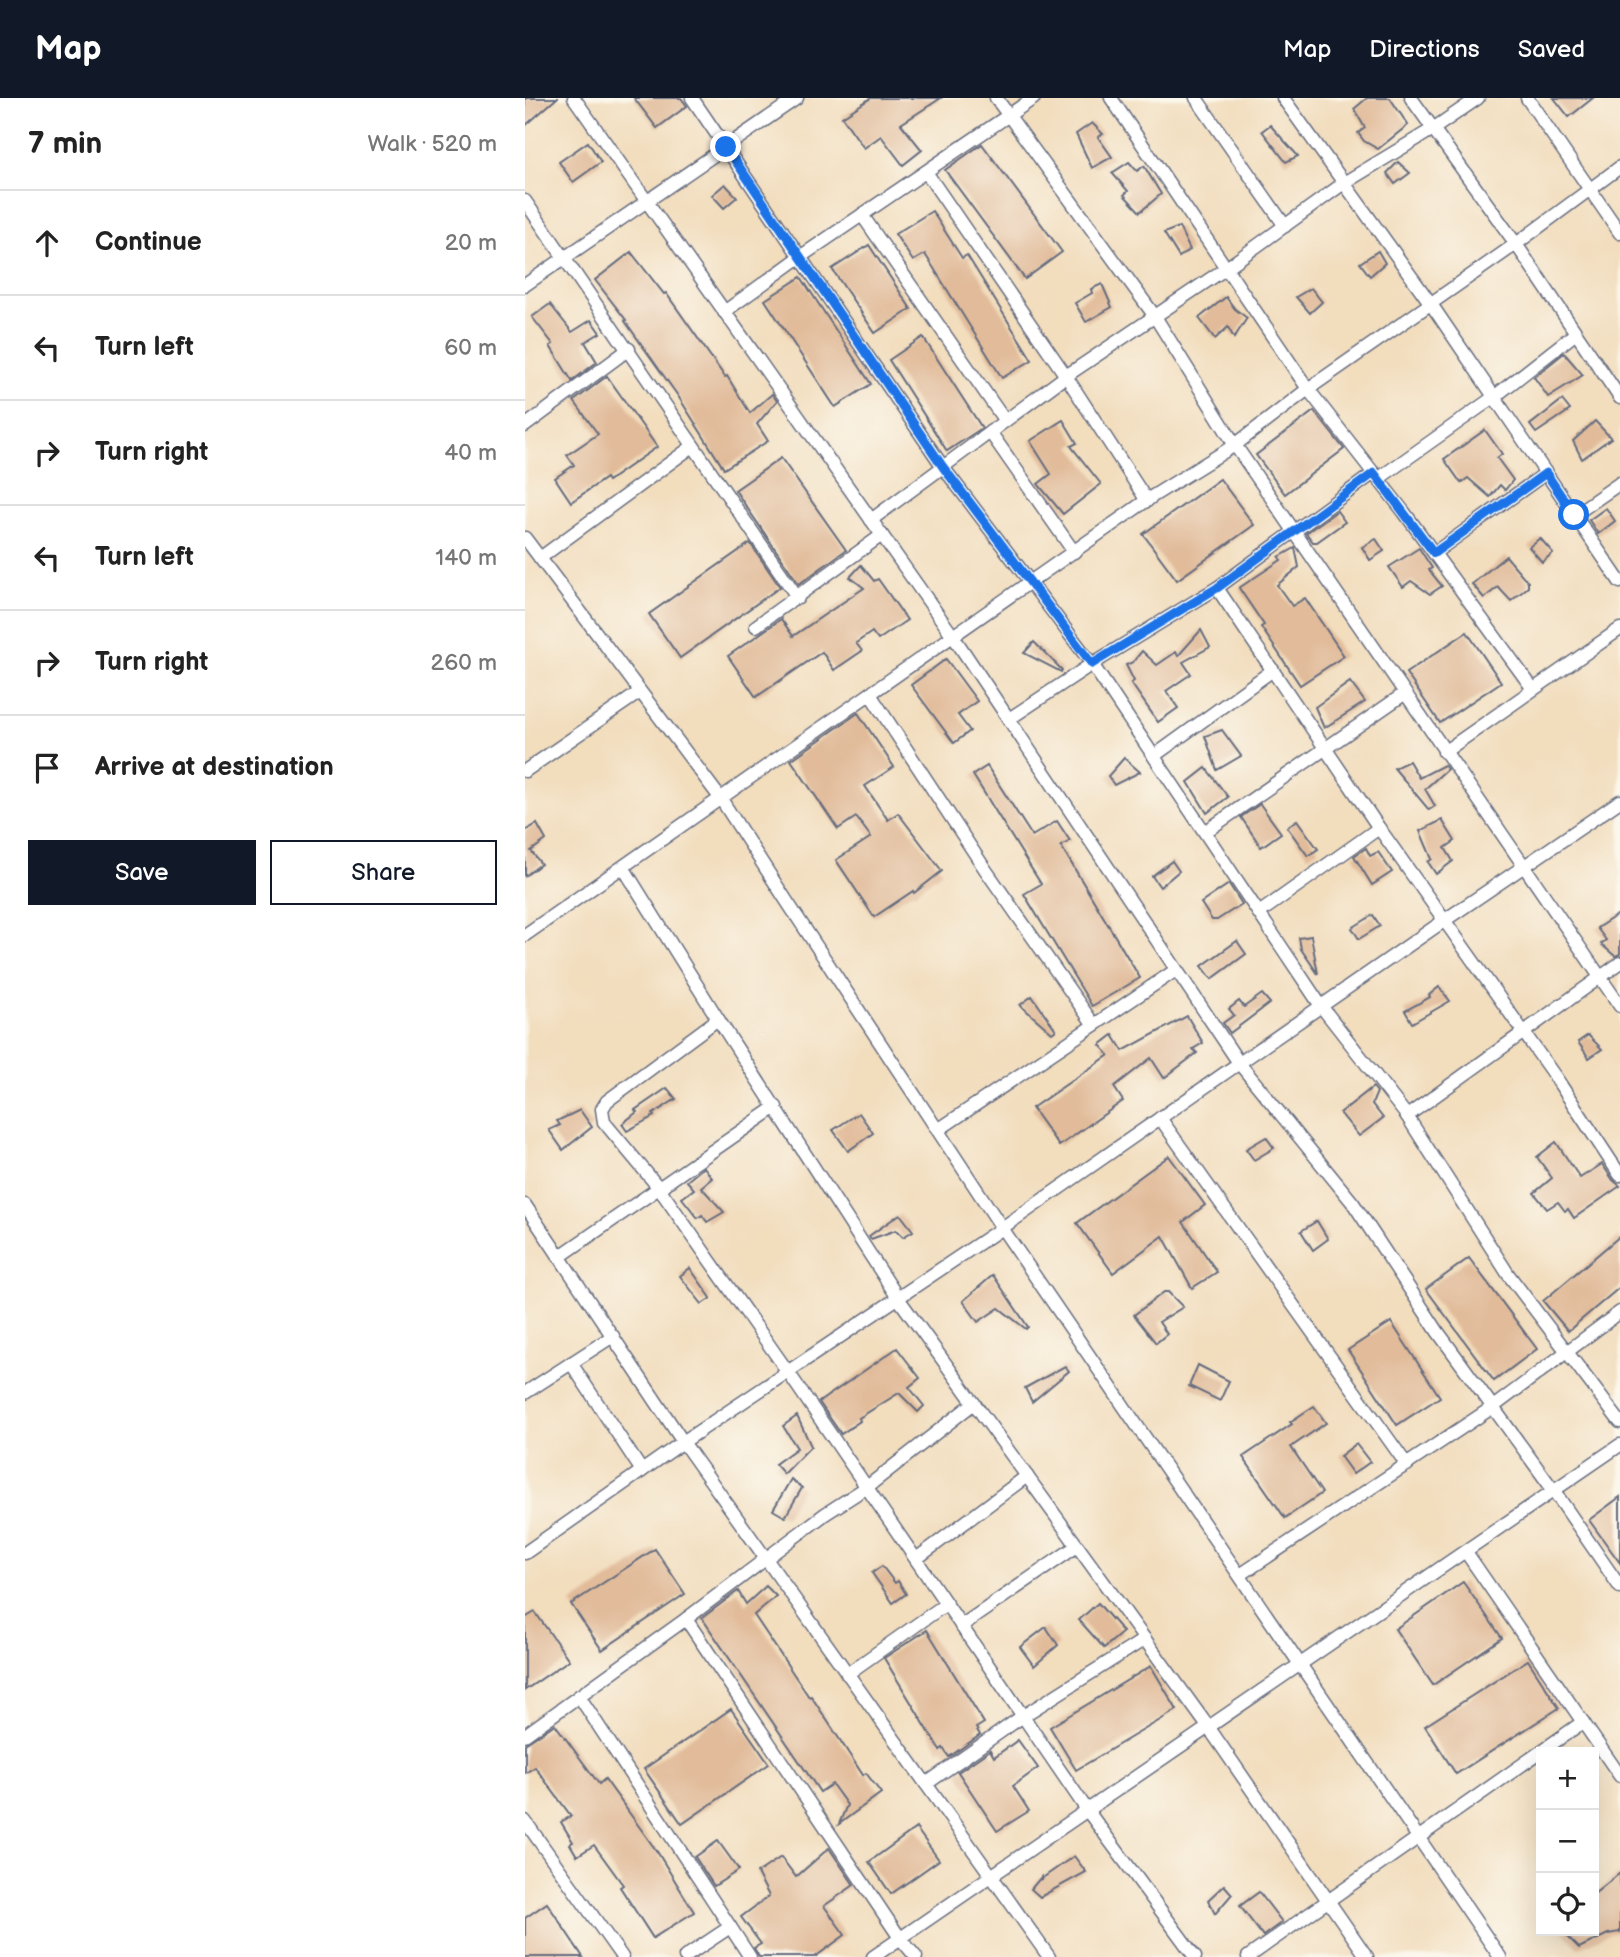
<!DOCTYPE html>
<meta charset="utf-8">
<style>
:root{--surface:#fff;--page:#f2f2f2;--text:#222;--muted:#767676;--line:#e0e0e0;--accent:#111827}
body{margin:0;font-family:"Balsamiq Sans",sans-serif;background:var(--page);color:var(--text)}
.controls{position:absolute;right:21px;bottom:21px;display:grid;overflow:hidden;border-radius:0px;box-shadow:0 7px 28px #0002}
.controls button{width:63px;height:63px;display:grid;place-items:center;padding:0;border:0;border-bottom:2px solid var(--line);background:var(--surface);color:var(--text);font:35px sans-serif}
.stop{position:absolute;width:21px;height:21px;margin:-16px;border:5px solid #1a73e8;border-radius:50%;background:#fff}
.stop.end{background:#1a73e8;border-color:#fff;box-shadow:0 2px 7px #0008}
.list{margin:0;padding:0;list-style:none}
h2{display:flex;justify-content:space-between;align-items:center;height:91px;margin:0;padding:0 28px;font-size:30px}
h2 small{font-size:23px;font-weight:400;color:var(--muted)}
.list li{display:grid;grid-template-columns:46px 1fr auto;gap:21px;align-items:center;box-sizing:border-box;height:105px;padding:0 28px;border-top:2px solid var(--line)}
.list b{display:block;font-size:26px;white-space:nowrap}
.list em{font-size:23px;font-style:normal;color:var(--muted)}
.actions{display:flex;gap:14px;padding:21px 28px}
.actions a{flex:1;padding:16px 0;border:2px solid var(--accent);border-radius:0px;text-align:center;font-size:24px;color:var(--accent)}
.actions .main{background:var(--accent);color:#fff}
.icon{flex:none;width:38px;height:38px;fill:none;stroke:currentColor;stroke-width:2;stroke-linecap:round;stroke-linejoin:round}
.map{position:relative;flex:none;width:1095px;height:1859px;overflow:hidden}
header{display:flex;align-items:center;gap:42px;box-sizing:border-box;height:98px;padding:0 35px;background:var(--accent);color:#fff}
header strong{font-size:33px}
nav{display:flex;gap:38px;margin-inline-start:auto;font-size:24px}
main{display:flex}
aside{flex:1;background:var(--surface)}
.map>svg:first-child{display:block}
</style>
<header>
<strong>Map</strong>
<nav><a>Map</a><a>Directions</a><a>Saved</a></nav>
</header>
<main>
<aside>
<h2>7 min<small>Walk · 520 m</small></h2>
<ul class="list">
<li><svg class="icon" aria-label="ahead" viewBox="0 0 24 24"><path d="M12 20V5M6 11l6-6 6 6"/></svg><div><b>Continue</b></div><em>20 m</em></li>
<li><svg class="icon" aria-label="left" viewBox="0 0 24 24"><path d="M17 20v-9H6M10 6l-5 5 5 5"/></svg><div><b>Turn left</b></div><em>60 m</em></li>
<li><svg class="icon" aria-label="right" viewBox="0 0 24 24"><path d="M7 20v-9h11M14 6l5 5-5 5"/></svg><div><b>Turn right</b></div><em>40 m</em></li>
<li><svg class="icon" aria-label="left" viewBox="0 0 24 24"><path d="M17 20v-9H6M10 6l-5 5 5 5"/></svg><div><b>Turn left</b></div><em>140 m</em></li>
<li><svg class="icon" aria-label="right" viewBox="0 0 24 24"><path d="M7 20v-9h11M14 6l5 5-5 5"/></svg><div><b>Turn right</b></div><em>260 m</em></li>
<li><svg class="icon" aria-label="arrive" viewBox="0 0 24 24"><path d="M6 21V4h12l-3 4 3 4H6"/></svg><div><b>Arrive at destination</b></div></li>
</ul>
<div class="actions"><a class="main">Save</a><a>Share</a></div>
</aside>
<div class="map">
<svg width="1095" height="1859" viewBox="0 0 1095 1859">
<rect width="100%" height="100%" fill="#fbf7ec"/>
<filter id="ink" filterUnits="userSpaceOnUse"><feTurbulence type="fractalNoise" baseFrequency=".0143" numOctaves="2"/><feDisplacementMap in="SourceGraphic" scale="14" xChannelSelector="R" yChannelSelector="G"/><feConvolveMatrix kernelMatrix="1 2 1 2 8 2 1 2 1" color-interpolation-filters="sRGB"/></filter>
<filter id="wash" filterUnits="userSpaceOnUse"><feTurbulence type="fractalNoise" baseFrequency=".00686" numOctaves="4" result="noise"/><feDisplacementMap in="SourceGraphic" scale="28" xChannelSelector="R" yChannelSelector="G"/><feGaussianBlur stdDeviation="1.57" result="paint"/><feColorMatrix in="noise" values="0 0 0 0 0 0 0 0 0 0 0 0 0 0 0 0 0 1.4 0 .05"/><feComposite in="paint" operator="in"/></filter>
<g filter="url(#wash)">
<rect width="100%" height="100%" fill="#f2ddbd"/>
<g id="blocks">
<g fill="#e1bb9a">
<path d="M0,0H32L0,28Z"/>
<path d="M109,0H156L162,8L132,30Z"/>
<path d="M346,0H416L376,26L397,52L378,67L356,38L339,50L317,19Z"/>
<path d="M842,0H865L883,27L853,51L839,43L833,35L840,30L829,11Z"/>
<path d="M1029,0H1068L1044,19Z"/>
<path d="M567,25L578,36L573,39L587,59L567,70L551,36Z"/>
<path d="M745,27L773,58L761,64L737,33Z"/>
<path d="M63,44L76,64L48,84L34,64Z"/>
<path d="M457,46L537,154L500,181L420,72Z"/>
<path d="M604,64L612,73L619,68L636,96L615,114L599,97L603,93L587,75Z"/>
<path d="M873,64L885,75L870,86L862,75Z"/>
<path d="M200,86L212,99L199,110L187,97Z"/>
<path d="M407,113L437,160L442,157L507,262L477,280L400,156L388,163L370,136Z"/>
<path d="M654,129L665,152L654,159L639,135Z"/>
<path d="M344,147L386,211L350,235L307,171Z"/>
<path d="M853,153L860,165L845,178L835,165Z"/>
<path d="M106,154L139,196L141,195L200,279L202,278L225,315L247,296L252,303L232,326L243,343L199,371L153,298L100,223L101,222L70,182Z"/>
<path d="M276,179L346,286L310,309L240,202Z"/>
<path d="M577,186L587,209L561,224L550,205L567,195L566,191Z"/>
<path d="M786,190L797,204L785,215L771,199Z"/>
<path d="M701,199L710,211L722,220L709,240L703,229L690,241L674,220Z"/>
<path d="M25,206L47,234L66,222L75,235L60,244L72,264L47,283L25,248L28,246L7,219Z"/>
<path d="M398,239L457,330L422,353L364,262Z"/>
<path d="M1039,255L1058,277L1023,299L1009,279Z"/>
<path d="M82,278L132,349L83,383L81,380L46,404L30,380L49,367L42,357L73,336L49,303Z"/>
<path d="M1037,302L1045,312L1011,335L1005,327Z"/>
<path d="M789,313L819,351L760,396L731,357Z"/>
<path d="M538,322L552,345L546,348L576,386L538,416L513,386L526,376L505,343Z"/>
<path d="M1070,323L1086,340L1057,361L1048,343Z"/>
<path d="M960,332L977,356L972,360L988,382L980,392L975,387L965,399L943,380L936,385L919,361Z"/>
<path d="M256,360L321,452L274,486L210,392Z"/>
<path d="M695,381L729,427L652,482L618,436Z"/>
<path d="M1081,410L1090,423L1073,436L1064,422Z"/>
<path d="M812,413L820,424L792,444H788L781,435Z"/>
<path d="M1015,440L1028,455L1017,464L1004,449Z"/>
<path d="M851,441L859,453L845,462L837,449Z"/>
<path d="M225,445L255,489L155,560L124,516Z"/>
<path d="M770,450L774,469L752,487L767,508L780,500L819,558L775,587L736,529L739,527L714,490L756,462L754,459Z"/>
<path d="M894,450L907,470L904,472L917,488L905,496L886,483L878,489L864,469Z"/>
<path d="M981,458L1003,484V489L986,503L973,489L959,500L947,486Z"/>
<path d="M336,467L349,483L353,481L382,522L353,542L347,534L331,545L337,553L309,572L297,554L231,599L203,558L256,521L268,538L339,490L325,479Z"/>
<path d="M676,532L685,549L658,564L666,576L641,593L653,610L633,624L606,585L609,583L601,567L608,564L617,553L632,567L651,554L653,558Z"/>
<path d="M942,534L976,584L915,625L881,575Z"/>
<path d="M509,544L537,572L536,574L499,555Z"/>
<path d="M421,561L452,603L433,617L445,633L429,645L386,587Z"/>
<path d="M825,584L840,604L799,630L790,609Z"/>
<path d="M333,615L369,669L340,688L363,722L373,715L417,773L389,795L388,793L349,819L311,762L346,739L331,719L313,731L266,662Z"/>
<path d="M697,632L716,658L692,672L680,638Z"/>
<path d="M599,660L615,674L589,687L583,678Z"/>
<path d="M884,663L894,680L919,667L922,671L900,691L910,708L904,712L869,670Z"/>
<path d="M462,668L507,738L532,723L545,743L536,748L615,880L567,908L499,796L516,786L448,677Z"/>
<path d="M681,670L703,699L682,715L663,684Z"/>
<path d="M735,706L756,735L736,749L716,719Z"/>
<path d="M772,722L793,751L783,758L762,729Z"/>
<path d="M917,722L930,743L920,750L928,763L911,776L903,764L907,761L895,733Z"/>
<path d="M12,726L21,742L6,753L16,766L0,778V733Z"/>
<path d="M841,750L845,758L853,754L867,774L847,787L829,758Z"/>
<path d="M647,763L654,773L635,789L627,778Z"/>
<path d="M704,786L717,806L692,822H687L676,805Z"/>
<path d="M1095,815V856L1090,858L1076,846L1081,842L1072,830Z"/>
<path d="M848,817L855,828L834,841L827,830Z"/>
<path d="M786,838L793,876L776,851L774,840Z"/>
<path d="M712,843L721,856L687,881L677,868Z"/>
<path d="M914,889L925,903L887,925L880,913L905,899L904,897Z"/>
<path d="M737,896L745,905L705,935L698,925L709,917L704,911L714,903L719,909Z"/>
<path d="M507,898L531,932L527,935L495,907Z"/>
<path d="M662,918L678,945L668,951L672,955L639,980L626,960L589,989L598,1003L534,1048L507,1010L584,957L575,947L588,937L598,953Z"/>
<path d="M1063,937L1077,951L1064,960L1053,944Z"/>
<path d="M848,989L852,994L847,1006L858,1020L834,1038L815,1015Z"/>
<path d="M142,990L151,1001L128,1016L129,1018L102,1033L97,1026L112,1014L110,1012Z"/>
<path d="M55,1012L67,1029L38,1052L24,1032L35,1027L32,1023Z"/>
<path d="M334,1015L348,1035L323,1053L308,1032Z"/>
<path d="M741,1039L749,1050L729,1062L721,1051Z"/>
<path d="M1031,1044L1055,1080L1077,1066L1088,1082L1095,1088L1049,1120L1043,1111L1040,1113L1033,1104L1022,1111L1009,1095L1027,1080L1012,1059Z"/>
<path d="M644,1058L680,1107L658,1124L692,1174L667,1190L638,1138L588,1175L552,1125Z"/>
<path d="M179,1069L187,1080L176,1089L199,1114L182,1124L177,1117L173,1120L157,1100L169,1091L162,1083Z"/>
<path d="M375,1116L388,1133L378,1139L371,1132L346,1141L344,1138Z"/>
<path d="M792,1123L803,1141L788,1152L776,1133Z"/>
<path d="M1095,1138V1189L1043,1233L1018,1203Z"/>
<path d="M944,1160L1012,1251L969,1283L901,1191Z"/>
<path d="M165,1170L186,1200L177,1206L155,1178Z"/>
<path d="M468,1177L503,1229L501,1231L474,1210L453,1224L438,1203Z"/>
<path d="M639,1194H643L658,1209L634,1224L642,1236L631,1245L609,1217Z"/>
<path d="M866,1224L915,1299L872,1327L823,1252Z"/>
<path d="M372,1250L395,1280L384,1289L399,1308L393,1314L374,1295L334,1320L335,1323L316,1336L294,1304Z"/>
<path d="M673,1267L704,1283L695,1303L664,1288Z"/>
<path d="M540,1268L544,1273L507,1304L500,1290Z"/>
<path d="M789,1308L801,1325L766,1349L797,1395L760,1420L718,1359L767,1326L765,1324Z"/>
<path d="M272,1318L286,1348L259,1376L250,1366L272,1350L258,1328Z"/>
<path d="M831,1346L845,1364L828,1376L815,1358Z"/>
<path d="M266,1381L277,1390L260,1419L248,1412Z"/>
<path d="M1095,1399V1465L1064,1422Z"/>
<path d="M130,1451L160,1496L77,1552L46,1506Z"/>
<path d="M357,1468L370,1485L373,1483L381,1496L368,1505L347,1475Z"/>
<path d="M938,1484L977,1540L908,1587L870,1531Z"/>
<path d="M241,1488L251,1498L229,1517L284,1599L286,1598L338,1677L341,1675L356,1695L314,1726L322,1707L307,1686L295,1694L177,1520L213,1493L221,1506Z"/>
<path d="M573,1505L598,1534L579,1550L554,1522Z"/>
<path d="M10,1514L44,1562L0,1592V1520Z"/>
<path d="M521,1529L533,1547L509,1568L495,1549Z"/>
<path d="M402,1532L459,1625L451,1630L455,1637L424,1659L418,1650L415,1652L359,1560Z"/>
<path d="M1003,1562L1034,1610L931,1676L900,1628Z"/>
<path d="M626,1568L652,1612L551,1672L525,1629Z"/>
<path d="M206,1611L244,1666L157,1726L119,1671Z"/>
<path d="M30,1626L74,1686L80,1681L133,1755L169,1814L128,1840L95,1789L98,1787L69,1747L52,1758L45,1746L48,1744L36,1724L46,1718L10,1669L0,1675V1646Z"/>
<path d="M493,1642L513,1670L488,1688L504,1713L472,1733L433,1674L465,1652L469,1659Z"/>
<path d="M391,1730L414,1762L366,1796L344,1764Z"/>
<path d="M193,1743L214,1772L189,1788L170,1759Z"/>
<path d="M304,1750L329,1787L299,1808L320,1837L290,1859H234L229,1850L236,1846L216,1819L244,1798L232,1775L256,1759L271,1779Z"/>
<path d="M549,1758L561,1774L515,1799L506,1791L516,1779V1781Z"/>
<path d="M1095,1775V1834L1083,1836L1054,1850L1037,1833H1069V1796Z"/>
<path d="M699,1787L707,1796L690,1816L683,1802Z"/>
<path d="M734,1794L757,1824L738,1838L715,1808Z"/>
<path d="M22,1805L58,1859H0V1820Z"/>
</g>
</g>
</g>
<g filter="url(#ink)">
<use href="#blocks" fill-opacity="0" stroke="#666c7f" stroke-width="2"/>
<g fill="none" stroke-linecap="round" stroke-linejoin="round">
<g stroke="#666c7f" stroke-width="15">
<g id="minor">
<path d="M49,0L428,538L714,965L828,1105L913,1234L1029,1393L1095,1489"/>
<path d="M167,0L418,369L567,566L796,908L882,1018L983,1176L1095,1324"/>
<path d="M471,0L629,217L710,347L1095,908"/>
<path d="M586,0L783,291L879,414L1008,591"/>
<path d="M671,0L760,128"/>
<path d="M758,0L906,206L1095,484"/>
<path d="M886,0L991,146L1095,300"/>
<path d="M1002,0L1095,135"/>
<path d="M401,74L541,278L622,403"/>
<path d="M0,103L273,500"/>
<path d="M337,117L480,323"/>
<path d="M0,187L272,0"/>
<path d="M199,214L275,159L509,0"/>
<path d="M0,328L104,251"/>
<path d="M465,334L549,454"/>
<path d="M853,381L969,299L1051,235"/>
<path d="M1049,417L1095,385"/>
<path d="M346,422L541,278L700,171L819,85L908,31L953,0"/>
<path d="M0,440L196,701L261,802L477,1130L975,1859"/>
<path d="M909,455L1021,375"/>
<path d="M15,460L168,348"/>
<path d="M692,490L854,730L1031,980L1095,1077"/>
<path d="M231,528L357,437"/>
<path d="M345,596L460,771L569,927"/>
<path d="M484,621L567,566L692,490L849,375"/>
<path d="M919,654L1095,531"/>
<path d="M629,658L748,572"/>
<path d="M0,673L115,594"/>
<path d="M680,734L879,596"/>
<path d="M98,769L193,921L373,1200L684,1630L842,1859"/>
<path d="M734,815L854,730"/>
<path d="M0,837L628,398L710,347L783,291L991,146L1095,69"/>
<path d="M193,921L82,1003L77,1011L79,1024L134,1090L263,1274L562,1712L670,1859"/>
<path d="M882,1018L1095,865"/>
<path d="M635,1020L882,1367"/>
<path d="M413,1032L651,872"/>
<path d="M0,1107L158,1344L524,1859"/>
<path d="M34,1159L251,1009"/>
<path d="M46,1265L117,1373"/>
<path d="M0,1295L88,1238"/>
<path d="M941,1454L1095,1678"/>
<path d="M0,1455L158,1344L477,1130L920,822L1095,703"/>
<path d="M391,1461L502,1378"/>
<path d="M715,1477L968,1309L1095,1214"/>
<path d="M161,1521L375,1840L391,1859"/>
<path d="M436,1528L552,1448"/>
<path d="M322,1576L421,1506"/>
<path d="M54,1598L225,1859"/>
<path d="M0,1637L161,1521L300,1416L342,1389L449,1305"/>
<path d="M401,1686L498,1618L620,1541"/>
<path d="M0,1723L97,1859"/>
<path d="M160,1859L205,1829"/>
<path d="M348,1859L1095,1347"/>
<path d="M723,1859L1058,1624"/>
</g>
</g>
<use href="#minor" stroke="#fff" stroke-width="12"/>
</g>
</g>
<g fill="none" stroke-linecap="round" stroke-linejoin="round" filter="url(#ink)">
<path stroke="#1a73e8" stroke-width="9" d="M201,49L418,369L567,566L692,490L849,375L909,455L1021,375L1049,417"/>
</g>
</svg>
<div class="controls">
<button>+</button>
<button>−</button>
<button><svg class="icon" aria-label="locate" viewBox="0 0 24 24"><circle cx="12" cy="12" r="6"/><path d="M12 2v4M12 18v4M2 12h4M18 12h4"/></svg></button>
</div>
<div class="stop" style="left:1049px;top:417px"></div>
<div class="stop end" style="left:201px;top:49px"></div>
</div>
</main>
